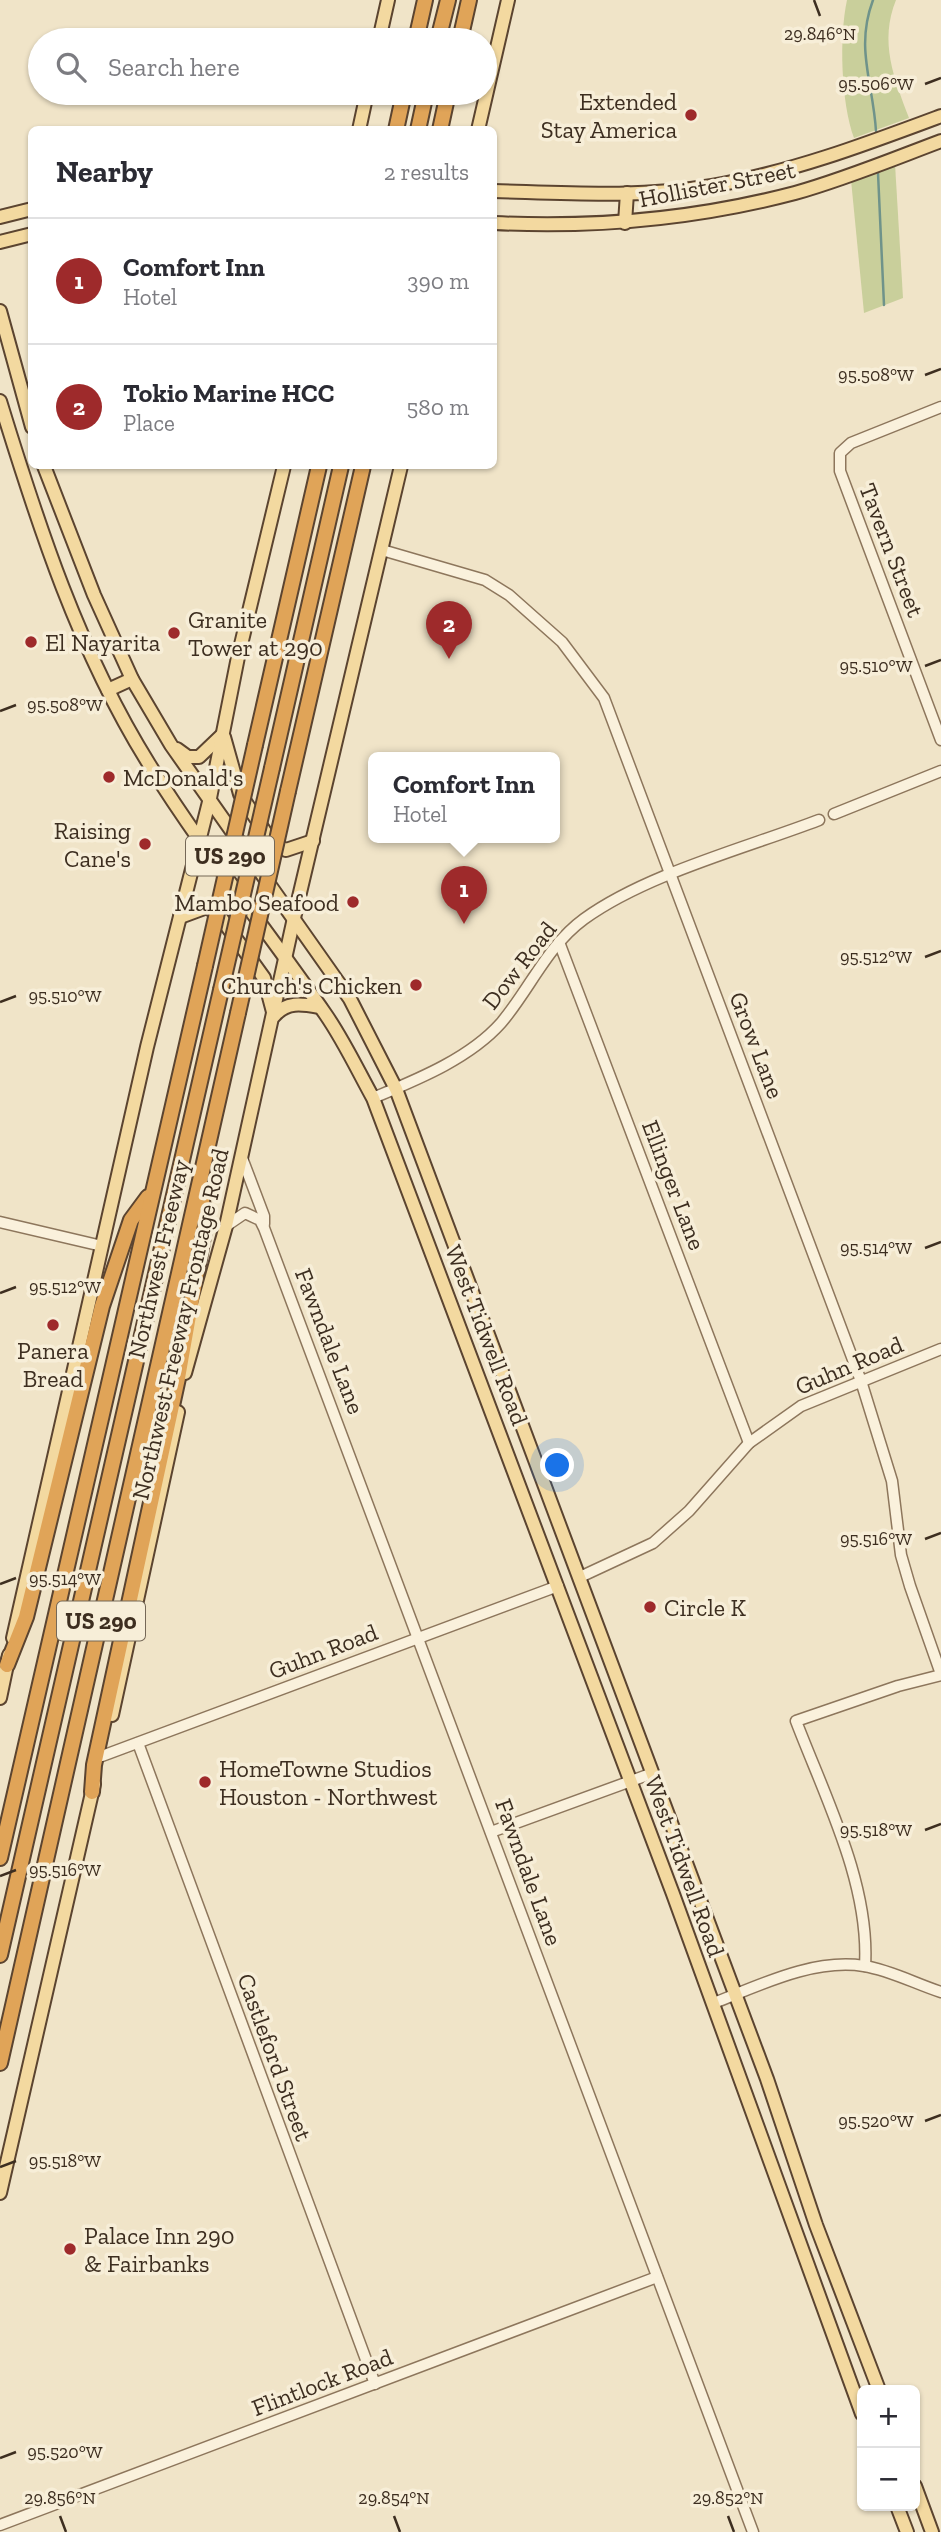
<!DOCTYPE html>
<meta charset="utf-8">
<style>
:root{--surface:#fff;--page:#f2f2f3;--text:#2b2b33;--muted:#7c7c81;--line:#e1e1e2;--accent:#9e2a2b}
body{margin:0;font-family:"Zilla Slab",serif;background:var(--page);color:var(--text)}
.controls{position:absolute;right:21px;bottom:21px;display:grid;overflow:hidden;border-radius:10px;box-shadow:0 2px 5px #0004}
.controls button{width:63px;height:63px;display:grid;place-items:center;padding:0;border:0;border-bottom:2px solid var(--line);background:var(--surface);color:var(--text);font:35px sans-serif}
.you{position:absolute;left:558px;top:1466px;width:24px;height:24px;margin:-18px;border:5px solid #fff;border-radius:50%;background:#1a73e8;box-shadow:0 0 0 10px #1a73e833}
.badge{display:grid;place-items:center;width:46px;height:46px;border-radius:50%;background:var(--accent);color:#fff;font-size:23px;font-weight:700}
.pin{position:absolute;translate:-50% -58px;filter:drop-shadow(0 2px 4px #0008)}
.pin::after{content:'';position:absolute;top:37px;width:24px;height:21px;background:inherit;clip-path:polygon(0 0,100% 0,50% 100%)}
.popup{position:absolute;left:368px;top:752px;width:192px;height:91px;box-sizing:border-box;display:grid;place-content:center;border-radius:10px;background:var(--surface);filter:drop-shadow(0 2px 5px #0005);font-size:23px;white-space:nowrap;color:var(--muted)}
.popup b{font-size:26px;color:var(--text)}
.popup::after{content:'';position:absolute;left:50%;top:100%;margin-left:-14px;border:14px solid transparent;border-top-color:var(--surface)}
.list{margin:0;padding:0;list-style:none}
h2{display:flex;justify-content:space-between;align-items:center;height:91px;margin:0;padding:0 28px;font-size:30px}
h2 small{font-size:23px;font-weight:400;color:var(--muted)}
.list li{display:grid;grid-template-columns:46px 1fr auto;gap:21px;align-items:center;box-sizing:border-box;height:126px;padding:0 28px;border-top:2px solid var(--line)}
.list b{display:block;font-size:26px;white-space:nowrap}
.list p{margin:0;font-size:23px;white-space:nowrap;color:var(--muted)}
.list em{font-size:23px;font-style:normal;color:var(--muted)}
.icon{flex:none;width:38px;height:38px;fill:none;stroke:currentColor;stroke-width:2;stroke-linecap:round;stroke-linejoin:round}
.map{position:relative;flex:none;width:941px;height:2532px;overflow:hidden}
.search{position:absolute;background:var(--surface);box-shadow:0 2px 5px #0004;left:28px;top:28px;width:469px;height:77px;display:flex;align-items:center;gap:18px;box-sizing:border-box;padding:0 24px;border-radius:38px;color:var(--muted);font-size:26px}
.panel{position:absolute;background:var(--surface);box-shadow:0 2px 5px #0004;left:28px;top:126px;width:469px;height:343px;border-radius:10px}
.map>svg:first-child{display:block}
</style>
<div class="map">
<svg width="941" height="2532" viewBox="0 0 941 2532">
<rect width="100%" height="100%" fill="#f0e4c8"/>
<g fill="#c9cf9b">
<path d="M847,0H896C879,42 894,78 909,118L854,138C841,102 839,37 847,0Z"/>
<path d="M895,164L903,298L864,313L851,180Z"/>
</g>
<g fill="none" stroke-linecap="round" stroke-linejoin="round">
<g stroke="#6f938a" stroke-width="2.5">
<path d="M873,0C855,48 873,82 876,131"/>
<path d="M878,173L884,305"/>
</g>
<g stroke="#8d765c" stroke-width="13">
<g id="minor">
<path d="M941,407L851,443L840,453V471L941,740"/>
<path d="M382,550L485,580L509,595L562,642L604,698L861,1381L892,1481L901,1555L910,1586L941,1674"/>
<path d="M834,814L941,771"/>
<path d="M559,942L749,1443"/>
<path d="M373,1098C416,1080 469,1059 501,1023C530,989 547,946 584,919C646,874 746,848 819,820"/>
<path d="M242,1158L264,1216V1224"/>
<path d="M0,1222L102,1246"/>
<path d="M226,1226L245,1213L260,1220L264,1228L753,2532"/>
<path d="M580,1577L653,1543L689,1511L749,1443L801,1406L941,1349"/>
<path d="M138,1743L375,2384"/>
<path d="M102,1756L558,1586"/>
<path d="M491,1832L653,1773"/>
<path d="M865,1966C870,1884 825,1797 796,1721L898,1686L941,1675"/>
<path d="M714,2003C760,1985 814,1958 864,1966C890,1970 916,1984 941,1992"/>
<path d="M0,2525L657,2277"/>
</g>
</g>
<g stroke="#5b4430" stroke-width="16">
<g id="major">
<path d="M379,40L388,0"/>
<path d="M359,130L367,93"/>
<path d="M478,130L508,0"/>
<path d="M494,191C566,193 640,198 712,186C792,172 866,144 941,116"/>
<path d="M0,217L32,209"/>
<path d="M494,223C595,228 696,219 795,193C845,179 893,159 941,141"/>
<path d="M625,223L627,193"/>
<path d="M0,242L32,234"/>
<path d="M0,311L32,427"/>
<path d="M0,401C38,525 79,652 149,764C203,851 268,931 326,1015C344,1041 358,1071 373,1098L673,1894L862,2414"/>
<path d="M44,466L94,595L132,679L171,745L350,999L396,1089L767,2079L816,2225L879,2390"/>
<path d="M108,690L132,679"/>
<path d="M224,737L240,794L273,844L286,850L313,841"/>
<path d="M177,749L188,757H199L221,736"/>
<path d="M180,917L207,907L219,915L264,978L273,1012"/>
<path d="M274,1016C287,1001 302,1004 320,1007"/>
<path d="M185,1373L226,1226L294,918L401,466"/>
<path d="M13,1638L147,1047L210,798L238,657L284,466"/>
<path d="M0,1698L9,1655"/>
<path d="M112,1715L178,1412"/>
<path d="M0,2193L94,1784"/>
<path d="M915,2486L932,2532"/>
<path d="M897,2506L907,2532"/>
</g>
</g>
<g stroke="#5b4430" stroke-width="18">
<g id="highway">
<path d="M416,40L425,0"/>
<path d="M438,40L448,0"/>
<path d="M460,40L469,0"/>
<path d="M396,130L404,93"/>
<path d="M418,130L426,93"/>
<path d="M440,130L448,93"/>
<path d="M255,745L319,466"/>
<path d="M272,768L341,466"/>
<path d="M288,791L363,466"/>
<path d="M7,1665L26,1617L102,1306L131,1220L148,1197"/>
<path d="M92,1792L94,1765L178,1378L205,1225L201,1191"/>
<path d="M0,1858L205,966"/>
<path d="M0,1955L221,990"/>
<path d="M0,2063L238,1013"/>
</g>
</g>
<use href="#minor" stroke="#faf1dc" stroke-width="10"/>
<use href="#major" stroke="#f3d9a0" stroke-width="12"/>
<use href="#highway" stroke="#e0a458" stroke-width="14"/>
<g stroke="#5b4430" stroke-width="18" stroke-linecap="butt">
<g id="highway-bridge">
<path d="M205,966L255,745"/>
<path d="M221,990L272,768"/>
<path d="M238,1013L288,791"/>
</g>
</g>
<use href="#highway-bridge" stroke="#e0a458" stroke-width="14"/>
</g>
<path fill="none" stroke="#3d2e20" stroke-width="2.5" d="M814,0L820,16M925,84L941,78M925,375L941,369M925,666L941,660M0,711L16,705M925,957L941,951M0,1002L16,996M925,1248L941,1242M0,1293L16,1287M925,1539L941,1533M0,1584L16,1578M925,1830L941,1824M0,1876L16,1870M925,2121L941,2115M0,2167L16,2161M0,2458L16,2452M60,2516L66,2532M394,2516L400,2532M728,2516L734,2532"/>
<g fill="#9e2a2b" stroke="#f7eed8" stroke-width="2.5">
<circle cx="691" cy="115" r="7"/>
<circle cx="174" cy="633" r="7"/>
<circle cx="31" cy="642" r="7"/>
<circle cx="109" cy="777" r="7"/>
<circle cx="145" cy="844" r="7"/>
<circle cx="353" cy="902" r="7"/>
<circle cx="416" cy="985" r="7"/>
<circle cx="53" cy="1325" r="7"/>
<circle cx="650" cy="1607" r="7"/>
<circle cx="205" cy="1782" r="7"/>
<circle cx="70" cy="2249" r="7"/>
</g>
<g text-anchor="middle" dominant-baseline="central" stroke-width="7" stroke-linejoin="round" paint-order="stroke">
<g fill="#f7eed8" stroke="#756857" stroke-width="2">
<rect x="186" y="836.5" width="88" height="39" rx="5"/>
<rect x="57" y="1601.5" width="88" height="39" rx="5"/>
</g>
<g font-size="23" font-weight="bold" fill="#3d2e20">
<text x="230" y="856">US 290</text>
<text x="101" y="1621">US 290</text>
</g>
<g font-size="24" fill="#3d2e20" stroke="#f7eed8" text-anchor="start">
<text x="677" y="101" text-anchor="end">Extended<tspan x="677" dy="28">Stay America</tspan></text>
<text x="188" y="619">Granite<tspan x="188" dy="28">Tower at 290</tspan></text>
<text x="45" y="642">El Nayarita</text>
<text x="123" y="777">McDonald's</text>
<text x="131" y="830" text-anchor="end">Raising<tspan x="131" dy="28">Cane's</tspan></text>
<text x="339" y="902" text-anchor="end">Mambo Seafood</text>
<text x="402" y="985" text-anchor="end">Church's Chicken</text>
<text x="53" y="1350" text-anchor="middle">Panera<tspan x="53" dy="28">Bread</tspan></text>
<text x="664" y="1607">Circle K</text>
<text x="219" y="1768">HomeTowne Studios<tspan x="219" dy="28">Houston - Northwest</tspan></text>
<text x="84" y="2235">Palace Inn 290<tspan x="84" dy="28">&amp; Fairbanks</tspan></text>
</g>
<g font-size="24" fill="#3d2e20" stroke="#f7eed8">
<text transform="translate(717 184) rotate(-11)">Hollister Street</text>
<text transform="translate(892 550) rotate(69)">Tavern Street</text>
<text transform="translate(519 965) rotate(-52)">Dow Road</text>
<text transform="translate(757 1045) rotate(69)">Grow Lane</text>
<text transform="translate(674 1185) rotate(69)">Ellinger Lane</text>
<text transform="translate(158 1259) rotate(-77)">Northwest Freeway</text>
<text transform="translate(180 1324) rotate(-77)">Northwest Freeway Frontage Road</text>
<text transform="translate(487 1335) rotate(69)">West Tidwell Road</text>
<text transform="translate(330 1341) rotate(69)">Fawndale Lane</text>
<text transform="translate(849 1365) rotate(-23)">Guhn Road</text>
<text transform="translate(323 1651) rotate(-21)">Guhn Road</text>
<text transform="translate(685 1866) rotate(70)">West Tidwell Road</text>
<text transform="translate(529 1872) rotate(70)">Fawndale Lane</text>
<text transform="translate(275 2057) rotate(70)">Castleford Street</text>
<text transform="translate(322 2382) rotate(-21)">Flintlock Road</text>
</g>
</g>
<g font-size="18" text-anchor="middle" fill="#3d2e20" stroke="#f7eed8" stroke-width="7" stroke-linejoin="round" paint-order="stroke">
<text x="820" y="40">29.846°N</text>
<text x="876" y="90">95.506°W</text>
<text x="876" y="381">95.508°W</text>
<text x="876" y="672">95.510°W</text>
<text x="65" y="711">95.508°W</text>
<text x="876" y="963">95.512°W</text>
<text x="65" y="1002">95.510°W</text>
<text x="876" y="1254">95.514°W</text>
<text x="65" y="1293">95.512°W</text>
<text x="876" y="1545">95.516°W</text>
<text x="65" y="1585">95.514°W</text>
<text x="876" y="1836">95.518°W</text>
<text x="65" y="1876">95.516°W</text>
<text x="876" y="2127">95.520°W</text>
<text x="65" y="2167">95.518°W</text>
<text x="65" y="2458">95.520°W</text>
<text x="60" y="2504">29.856°N</text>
<text x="394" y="2504">29.854°N</text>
<text x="728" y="2504">29.852°N</text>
</g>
</svg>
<div class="controls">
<button>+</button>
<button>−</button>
</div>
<div class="you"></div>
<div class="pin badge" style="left:464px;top:924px">1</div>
<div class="popup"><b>Comfort Inn</b>Hotel</div>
<div class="pin badge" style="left:449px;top:659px">2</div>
<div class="search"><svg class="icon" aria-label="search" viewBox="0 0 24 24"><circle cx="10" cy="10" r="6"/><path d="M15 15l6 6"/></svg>Search here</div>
<section class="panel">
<h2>Nearby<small>2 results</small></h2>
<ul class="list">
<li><span class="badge">1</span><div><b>Comfort Inn</b><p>Hotel</p></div><em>390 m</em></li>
<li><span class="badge">2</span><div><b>Tokio Marine HCC</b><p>Place</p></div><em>580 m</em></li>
</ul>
</section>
</div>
